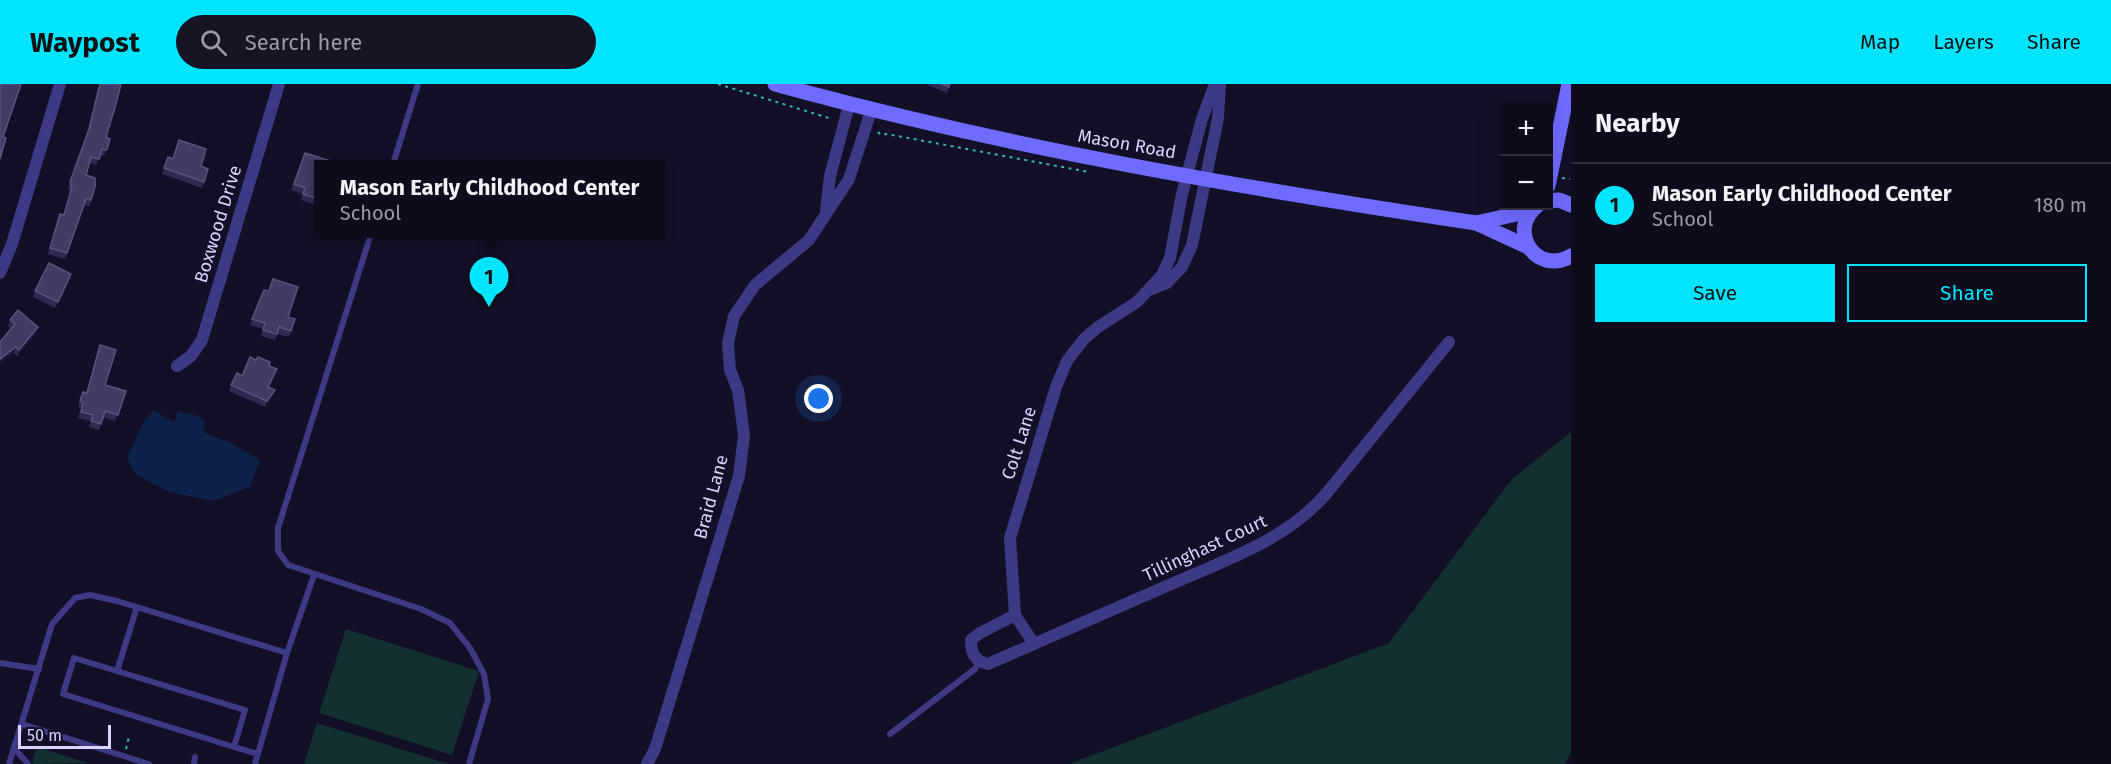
<!DOCTYPE html>
<meta charset="utf-8">
<style>
:root{--surface:#0e0b1c;--page:#171425;--text:#f1f3f6;--muted:#9b9ba3;--line:#2e2b3b;--accent:#00e5ff}
body{margin:0;font-family:"Fira Sans",sans-serif;background:var(--page);color:var(--text)}
.controls{position:absolute;right:18px;top:18px;display:grid;overflow:hidden;border-radius:0px;box-shadow:0 6px 24px #0002}
.controls button{width:54px;height:54px;display:grid;place-items:center;padding:0;border:0;border-bottom:2px solid var(--line);background:var(--surface);color:var(--text);font:30px sans-serif}
.scale{position:absolute;left:18px;bottom:15px;width:93px;box-sizing:border-box;padding-left:6px;border:3px solid #d9d4ff;border-top:0;font-size:16px;line-height:21px;white-space:nowrap;color:#d9d4ff;-webkit-text-stroke:4px #130f26;paint-order:stroke}
.you{position:absolute;left:819px;top:315px;width:21px;height:21px;margin:-15px;border:4px solid #fff;border-radius:50%;background:#1a73e8;box-shadow:0 0 0 9px #1a73e833}
.badge{display:grid;place-items:center;width:39px;height:39px;border-radius:50%;background:var(--accent);color:#111;font-size:20px;font-weight:700}
.pin{position:absolute;translate:-50% -50px;filter:drop-shadow(0 2px 3px #0008)}
.pin::after{content:'';position:absolute;top:32px;width:21px;height:18px;background:inherit;clip-path:polygon(0 0,100% 0,50% 100%)}
.popup{position:absolute;left:314px;top:76px;width:351px;height:78px;box-sizing:border-box;display:grid;place-content:center;border-radius:0px;background:var(--surface);filter:drop-shadow(0 2px 4px #0005);font-size:20px;white-space:nowrap;color:var(--muted)}
.popup b{font-size:22px;color:var(--text)}
.popup::after{content:'';position:absolute;left:50%;top:100%;margin-left:-12px;border:12px solid transparent;border-top-color:var(--surface)}
.list{margin:0;padding:0;list-style:none}
h2{display:flex;justify-content:space-between;align-items:center;height:78px;margin:0;padding:0 24px;font-size:26px}
h2 small{font-size:20px;font-weight:400;color:var(--muted)}
.list li{display:grid;grid-template-columns:39px 1fr auto;gap:18px;align-items:center;box-sizing:border-box;height:84px;padding:0 24px;border-top:2px solid var(--line)}
.list b{display:block;font-size:22px;white-space:nowrap}
.list p{margin:0;font-size:20px;white-space:nowrap;color:var(--muted)}
.list em{font-size:20px;font-style:normal;color:var(--muted)}
.actions{display:flex;gap:12px;padding:18px 24px}
.actions a{flex:1;padding:14px 0;border:2px solid var(--accent);border-radius:0px;text-align:center;font-size:21px;color:var(--accent)}
.actions .main{background:var(--accent);color:#111}
.icon{flex:none;width:33px;height:33px;fill:none;stroke:currentColor;stroke-width:2;stroke-linecap:round;stroke-linejoin:round}
.map{position:relative;flex:none;width:1571px;height:680px;overflow:hidden}
header{display:flex;align-items:center;gap:36px;box-sizing:border-box;height:84px;padding:0 30px;background:var(--accent);color:#111}
header strong{font-size:28px}
nav{display:flex;gap:33px;margin-inline-start:auto;font-size:21px}
.search{width:420px;height:54px;background:var(--page);display:flex;align-items:center;gap:15px;box-sizing:border-box;padding:0 21px;border-radius:33px;color:var(--muted);font-size:22px}
main{display:flex}
aside{flex:1;background:var(--surface)}
.map>svg:first-child{display:block}
</style>
<header>
<strong>Waypost</strong>
<div class="search"><svg class="icon" aria-label="search" viewBox="0 0 24 24"><circle cx="10" cy="10" r="6"/><path d="M15 15l6 6"/></svg>Search here</div>
<nav><a>Map</a><a>Layers</a><a>Share</a></nav>
</header>
<main>
<div class="map">
<svg width="1571" height="680" viewBox="0 0 1571 680">
<rect width="100%" height="100%" fill="#130f26"/>
<g fill="#12302f">
<path d="M1571,348V668L1565,680H1069L1389,559L1512,395Z"/>
<path d="M346,545L479,587L452,671L319,629Z"/>
<path d="M317,639L449,680H304Z"/>
<path d="M37,663L88,679L32,680Z"/>
</g>
<path fill="#0c2248" d="M154,326L174,339L178,327L198,332L205,337L203,348L233,360L260,376L250,403L213,417L169,408L136,391L127,374L144,337Z"/>
<g fill="none" stroke-linecap="round" stroke-linejoin="round">
<g stroke="#2fb8b0" stroke-width="2" stroke-dasharray="3 4.5" stroke-linecap="butt">
<path d="M718,0L832,35"/>
<path d="M878,48L881,51L887,50L1089,88"/>
<path d="M1562,94L1570,95"/>
<path d="M126,665L129,653"/>
</g>
<g stroke="#3d3a85" stroke-width="6">
<path d="M393,80L418,0"/>
<path d="M371,150L278,444V467L288,481L421,525L450,539L470,564L484,590L488,615L469,680"/>
<path d="M0,579L39,585"/>
<path d="M117,587L137,523"/>
<path d="M22,640L149,680"/>
<path d="M890,650L975,585L979,578"/>
<path d="M234,663L245,626L74,574L63,610L234,663L258,670"/>
<path d="M14,664L28,680"/>
<path d="M9,680L52,540L75,514L90,511L117,517L287,569"/>
<path d="M194,680L195,673"/>
<path d="M255,680L287,569L314,491"/>
</g>
<g stroke="#3d3a85" stroke-width="12">
<path d="M826,127L830,92L849,21"/>
<path d="M0,189L12,160L60,0"/>
<path d="M1152,205L1167,199L1182,183L1192,161L1218,34L1220,0"/>
<path d="M177,282L191,272L202,256L279,0"/>
<path d="M1015,531L980,549L971,556C971,570 975,577 988,580C1048,554 1109,527 1169,501C1225,476 1285,457 1326,410L1449,258"/>
<path d="M1034,560L1015,531L1010,454L1056,303L1067,277L1084,255L1098,243L1137,218L1162,191L1170,174L1182,110L1202,35L1215,0"/>
<path d="M647,680L655,665L739,392L744,351L738,306L730,286L728,259L734,232L755,201L809,156L849,95L871,27"/>
</g>
<g stroke="#6f6bff" stroke-width="15">
<path d="M775,0C1004,63 1241,104 1476,139L1528,163"/>
<path d="M1548,102L1569,0"/>
<path d="M1548,117L1559,116L1571,121"/>
<path d="M1537,122C1506,147 1537,192 1571,172"/>
<path d="M1476,139L1530,127"/>
</g>
</g>
<g fill="#312854">
<path d="M99,0H121L106,53L110,55L104,72L100,71L96,81L89,79L86,91L91,116L89,123L84,121L65,175L48,170L60,130L64,131L70,109L68,104L87,51Z"/>
<path d="M928,0H950L947,9L928,1Z"/>
<path d="M305,69L318,115L316,121L301,116L303,110L291,106Z"/>
<path d="M168,73L208,85L202,104L162,90Z"/>
<path d="M71,190L55,224L33,213L35,207Z"/>
<path d="M264,206L288,233L295,235L289,253L277,250L275,256L261,252L263,245L250,241Z"/>
<path d="M10,236L36,249L17,272L14,269L11,245L8,242Z"/>
<path d="M100,261L105,301L126,307L115,337L103,333L99,346L89,343L91,337L78,334L81,324L78,323L83,308L86,309Z"/>
<path d="M256,276L269,282L274,291L269,303L275,306L272,312L265,323L229,307L231,301L242,292Z"/>
</g>
<g fill="#1d163a">
<path d="M38,243L36,249L17,272L19,266Z"/>
<path d="M16,263L14,269L0,280V275Z"/>
<path d="M275,306L272,312L265,323L267,317Z"/>
</g>
<g fill="#433a66" stroke="#5a527e" stroke-width="1.5">
<path d="M0,0H21L3,53L6,54L0,75Z"/>
<path d="M100,0H121L116,20L106,53L110,55L107,66L102,65L99,75L91,73L86,91L95,94V103L91,116L86,115L67,169L50,164L60,130L64,131L72,103L70,98L89,45Z"/>
<path d="M941,0H950L949,3Z"/>
<path d="M179,56L206,65L201,82L208,85L204,98L164,84L168,73L173,75Z"/>
<path d="M305,69L331,77L330,81H318V115L303,110L305,104L294,100Z"/>
<path d="M49,179L71,190L58,218L35,207Z"/>
<path d="M273,195L298,203L288,233L295,235L291,247L279,243L277,250L263,246L265,239L252,235L264,206L269,207Z"/>
<path d="M18,226L38,243L19,266L16,263L0,275V258L15,240L10,236Z"/>
<path d="M100,261L116,266L105,301L126,307L118,331L105,327L101,340L91,337L93,331L81,328L83,318L80,317L83,308L87,309Z"/>
<path d="M250,273L256,276L258,273L270,278L269,282L277,285L268,303L275,306L267,317L231,301L237,289L242,292Z"/>
</g>
<g text-anchor="middle" dominant-baseline="central" stroke-width="4.5" stroke-linejoin="round" paint-order="stroke">
<g font-size="18" fill="#d9d4ff" stroke="#130f26">
<text transform="translate(1127 60) rotate(10)">Mason Road</text>
<text transform="translate(218 140) rotate(-73)">Boxwood Drive</text>
<text transform="translate(1019 359) rotate(-72)">Colt Lane</text>
<text transform="translate(711 413) rotate(-75)">Braid Lane</text>
<text transform="translate(1205 464) rotate(-25)">Tillinghast Court</text>
</g>
</g>
</svg>
<div class="controls">
<button>+</button>
<button>−</button>
</div>
<div class="scale">50 m</div>
<div class="you"></div>
<div class="pin badge" style="left:489px;top:223px">1</div>
<div class="popup"><b>Mason Early Childhood Center</b>School</div>
</div>
<aside>
<h2>Nearby<small></small></h2>
<ul class="list">
<li><span class="badge">1</span><div><b>Mason Early Childhood Center</b><p>School</p></div><em>180 m</em></li>
</ul>
<div class="actions"><a class="main">Save</a><a>Share</a></div>
</aside>
</main>
